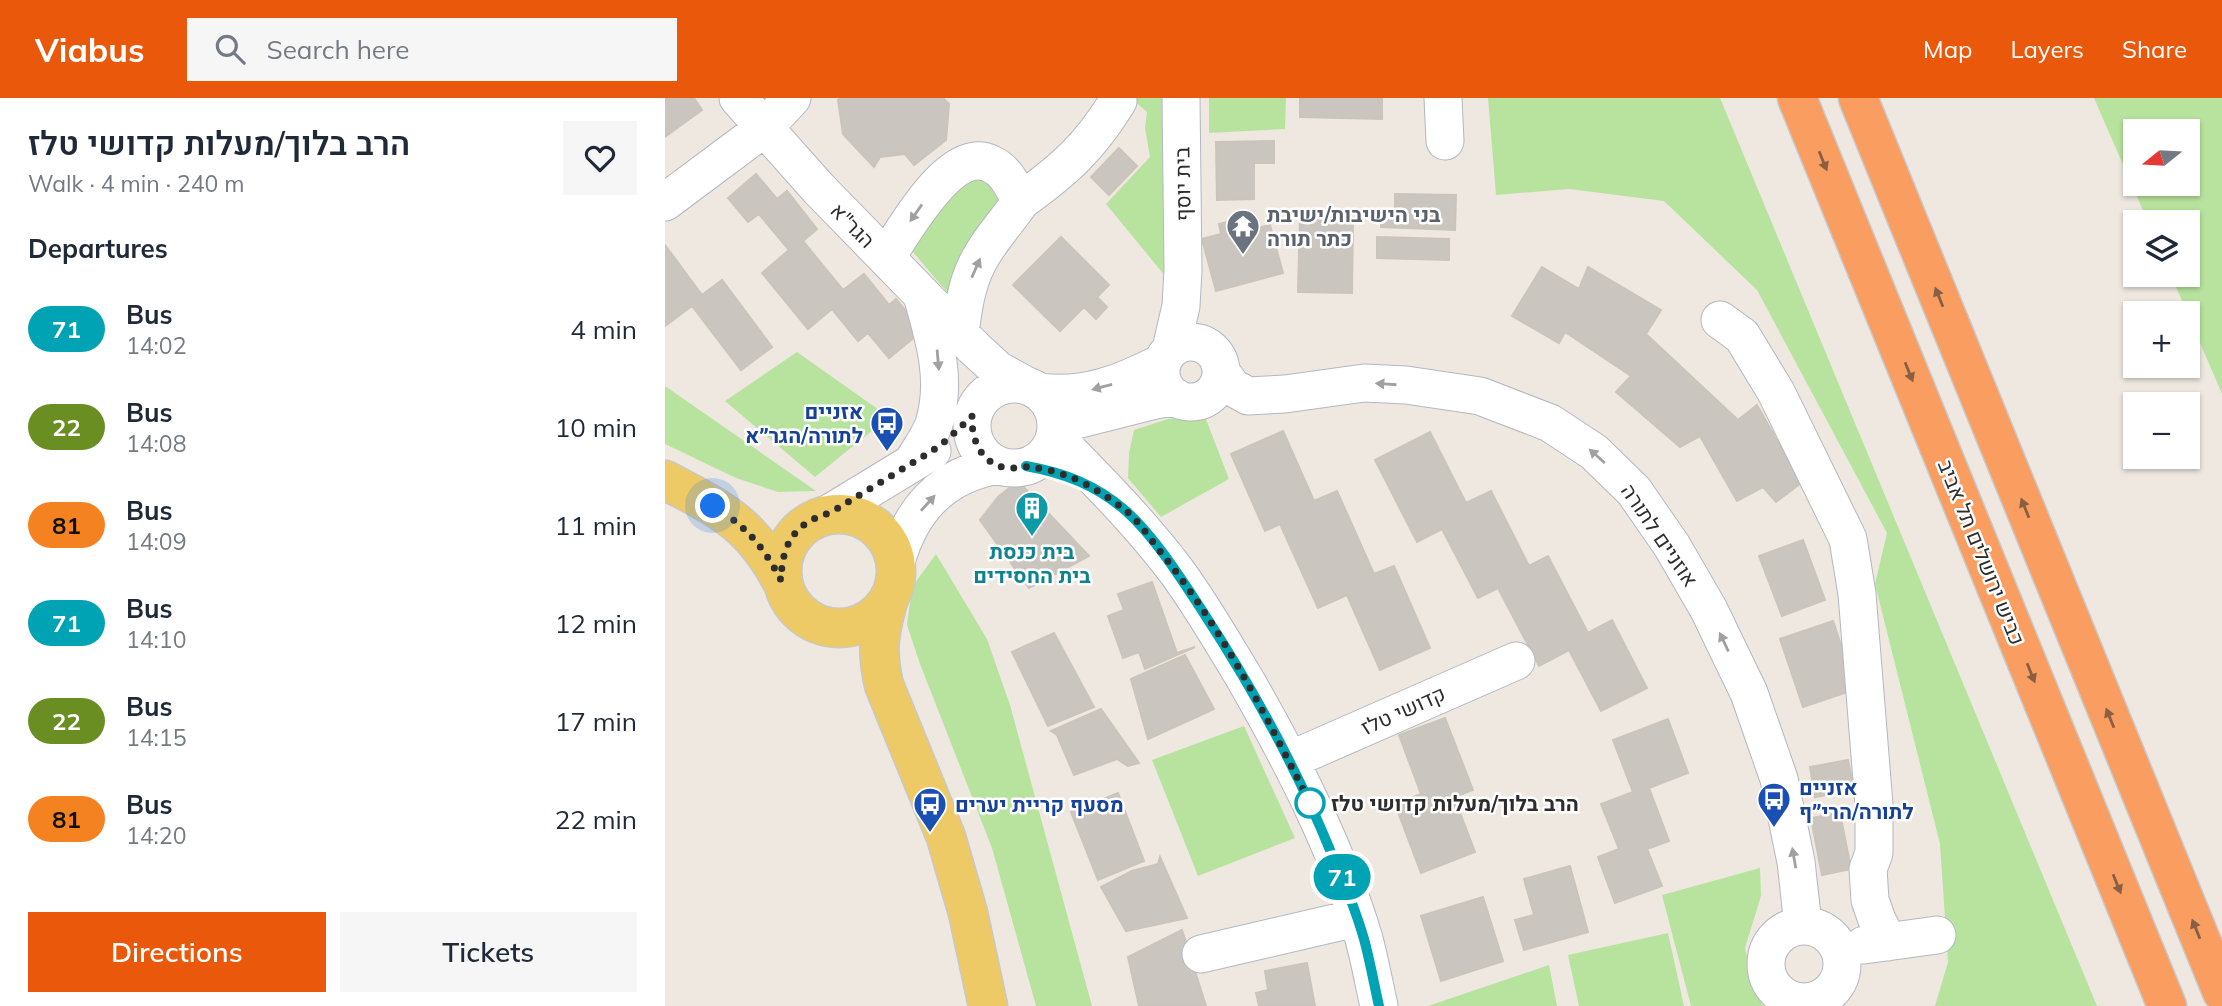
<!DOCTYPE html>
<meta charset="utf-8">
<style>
body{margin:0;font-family:Mulish,Heebo,sans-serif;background:#f6f6f7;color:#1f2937;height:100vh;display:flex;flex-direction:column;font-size:26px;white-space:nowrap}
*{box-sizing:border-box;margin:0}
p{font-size:23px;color:#747a83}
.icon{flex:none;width:38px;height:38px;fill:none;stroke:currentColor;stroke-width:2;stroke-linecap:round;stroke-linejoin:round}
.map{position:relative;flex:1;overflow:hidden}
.details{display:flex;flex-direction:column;background:#fff;width:665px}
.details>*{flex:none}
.badge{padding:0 14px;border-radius:23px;font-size:24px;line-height:46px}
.needle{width:46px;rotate:252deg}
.controls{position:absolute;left:1458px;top:21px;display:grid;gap:14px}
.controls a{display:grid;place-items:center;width:77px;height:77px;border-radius:0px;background:#fff;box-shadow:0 2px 5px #0004;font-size:35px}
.you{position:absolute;width:35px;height:35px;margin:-18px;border:5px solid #fff;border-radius:50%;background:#1a73e8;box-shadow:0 0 0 10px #1a73e833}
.map>.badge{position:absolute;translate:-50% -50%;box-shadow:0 0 0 4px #fff}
h2{padding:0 28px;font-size:26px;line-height:63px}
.round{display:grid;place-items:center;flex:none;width:74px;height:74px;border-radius:0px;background:#f6f6f7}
.headline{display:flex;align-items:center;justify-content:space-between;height:119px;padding:0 28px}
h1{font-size:33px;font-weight:600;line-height:52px}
.action{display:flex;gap:14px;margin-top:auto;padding:14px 28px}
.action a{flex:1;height:80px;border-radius:0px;background:#ea580c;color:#fff;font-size:28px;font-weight:600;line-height:80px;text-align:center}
.action a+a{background:#f6f6f7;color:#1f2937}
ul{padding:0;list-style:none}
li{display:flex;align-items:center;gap:21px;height:98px;padding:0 28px}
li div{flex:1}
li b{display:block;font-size:26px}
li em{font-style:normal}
li .badge{min-width:77px;font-weight:700;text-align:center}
header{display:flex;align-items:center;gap:42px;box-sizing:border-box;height:98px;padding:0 35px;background:#ea580c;color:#fff}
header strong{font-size:33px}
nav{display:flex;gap:38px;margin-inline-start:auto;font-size:24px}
.search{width:490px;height:63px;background:#f6f6f7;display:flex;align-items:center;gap:18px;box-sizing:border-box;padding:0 24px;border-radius:0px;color:#747a83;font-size:26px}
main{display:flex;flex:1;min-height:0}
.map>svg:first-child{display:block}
.green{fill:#b8e39f;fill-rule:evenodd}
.building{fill:#cac6bf;stroke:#cac4ba;stroke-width:2}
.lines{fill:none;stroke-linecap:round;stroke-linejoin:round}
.minor-casing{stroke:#b4b7c0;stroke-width:39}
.major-casing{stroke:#c8c8c8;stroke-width:41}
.highway-casing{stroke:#c8c8c8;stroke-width:41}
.minor{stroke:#fff;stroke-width:37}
.major{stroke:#eeca66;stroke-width:38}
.highway{stroke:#fa9d60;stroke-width:38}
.oneway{fill:#895f44}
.oneway2{fill:#a0a0a0}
.line-casing{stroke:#fff;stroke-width:16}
.line{stroke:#00a3b4;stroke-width:10}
.walk{stroke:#2d2d2d;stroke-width:7;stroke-dasharray:0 12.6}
.stop-dot{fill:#fff;stroke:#00a3b4;stroke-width:3.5}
.labels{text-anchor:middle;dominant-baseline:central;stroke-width:5;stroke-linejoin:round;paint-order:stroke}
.street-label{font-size:21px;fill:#2d2d2d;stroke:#fff}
.worship-label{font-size:21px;font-weight:bold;fill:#5b616d;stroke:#fff;text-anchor:start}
.transit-label{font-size:21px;font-weight:bold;fill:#164399;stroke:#fff;text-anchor:start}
.culture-label{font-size:21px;font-weight:bold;fill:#0d838f;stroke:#fff}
.stop-label{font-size:21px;font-weight:bold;fill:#2d2d2d;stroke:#fff;text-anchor:start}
</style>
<header>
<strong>Viabus</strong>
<div class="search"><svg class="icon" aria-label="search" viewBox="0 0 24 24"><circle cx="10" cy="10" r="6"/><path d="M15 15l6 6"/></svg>Search here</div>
<nav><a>Map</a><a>Layers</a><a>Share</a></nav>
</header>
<main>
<section class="details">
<div class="headline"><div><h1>הרב בלוך/מעלות קדושי טלז</h1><p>Walk · 4 min · 240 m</p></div><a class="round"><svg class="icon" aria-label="heart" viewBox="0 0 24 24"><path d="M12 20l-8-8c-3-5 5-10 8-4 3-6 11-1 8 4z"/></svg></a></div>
<h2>Departures</h2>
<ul>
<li><span class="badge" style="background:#00a3b4;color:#fff">71</span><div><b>Bus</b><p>14:02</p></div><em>4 min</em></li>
<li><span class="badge" style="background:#6b8e23;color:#fff">22</span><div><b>Bus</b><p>14:08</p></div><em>10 min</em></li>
<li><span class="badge" style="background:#f58220;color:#111">81</span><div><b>Bus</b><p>14:09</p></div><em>11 min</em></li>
<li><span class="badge" style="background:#00a3b4;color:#fff">71</span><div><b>Bus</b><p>14:10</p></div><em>12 min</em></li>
<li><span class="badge" style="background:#6b8e23;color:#fff">22</span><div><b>Bus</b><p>14:15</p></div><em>17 min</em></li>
<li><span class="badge" style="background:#f58220;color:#111">81</span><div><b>Bus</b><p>14:20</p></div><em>22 min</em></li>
</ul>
<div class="action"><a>Directions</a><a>Tickets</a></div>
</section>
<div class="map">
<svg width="1557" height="908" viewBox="0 0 1557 908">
<rect width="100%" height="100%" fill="#eee8e1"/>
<path class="green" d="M466,0H501L505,184L441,106L485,59L480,30L482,14Z
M544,0H621L620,31L544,35Z
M823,0H1055L1432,908H1270L1283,864L1275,746L1210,486L1222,435L1092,192L999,103L904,91L831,97Z
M1429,0H1557V296L1506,177H1522V124H1483ZM1470,33H1522V86H1470Z
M310,74L344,103L287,200L242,147Z
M132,254L224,319L150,379L60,303Z
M0,288L151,393L113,394L71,380L0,346Z
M539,316L564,381L496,419L463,380L464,355L469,332L503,321Z
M271,456L322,541L345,607L427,908H371L327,750L255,566L242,527L247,489Z
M579,628L630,740L533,778L487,662Z
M1095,770L1096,798L1080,850L1087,881L1098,908H1026L997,797Z
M1003,835L1019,908H914L903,857Z
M884,867L892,908H763Z"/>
<path class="building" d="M0,0H29L37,12L1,38Z
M176,0H278L284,6L281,42L249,67L240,56L215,59L209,69L178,36L173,2Z
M635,0H717V21L635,19Z
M609,43V65H589V101L552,102L551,44Z
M454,50L472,68L444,97L426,79Z
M91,76L112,101L122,93L152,131L138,143L178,192L199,176L224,207L231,201L257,233L224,260L203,235L193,243L167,211L143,231L97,175L124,152L94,116L83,124L63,100Z
M730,96L791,97L790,132L716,129V112L730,113Z
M585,118L588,131L605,127L618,175L551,193L537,141L556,136L554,126Z
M635,120L688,121L687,195L633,194Z
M396,139L444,187L432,199L442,209L431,221L419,209L395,233L348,187Z
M712,139L784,141V162L712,160Z
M0,147L37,197L57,182L107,249L76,272L27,208L0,228Z
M877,169L914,191L923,169L996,212L981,236L1073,322L1092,307L1136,385L1111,404L1098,389L1072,403L1035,338L1015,349L951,294L966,278L900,234L894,245L847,218Z
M618,333L649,403L672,393L709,476L729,468L765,550L715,572L682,497L653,510L615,426L600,433L566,356Z
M765,334L801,405L826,393L864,468L883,458L923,535L947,522L982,590L936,613L904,552L874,568L833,490L813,500L777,431L752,444L710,362Z
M353,383L424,458L364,490L315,422L333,399Z
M1138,442L1160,502L1117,518L1094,458Z
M487,484L512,555L530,549L480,571L474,554L458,560L443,518L459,512L453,496Z
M1168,523L1191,591L1138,609L1115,541Z
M389,535L429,609L383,628L347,554Z
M520,557L549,611L483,641L466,581Z
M436,611L474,665L463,668L452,661L409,677L392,637L386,633Z
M780,620L808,692L789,699L810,754L756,775L730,706L756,696L734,637Z
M1003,621L1023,675L984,690L1004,743L982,751L997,788L950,805L933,759L954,751L936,706L968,694L948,642Z
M1183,662L1189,692L1150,699L1145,669Z
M453,695L479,763L433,782L406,714Z
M1175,715L1186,771L1157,777L1146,720Z
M495,759L522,820L461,833L436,789L467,773L493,766Z
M905,768L923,834L859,852L850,822L869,817L859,781Z
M818,799L838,863L776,883L756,818Z
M517,832L541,908H474L463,859Z
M642,865L650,908H594L591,895L603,892L600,873Z"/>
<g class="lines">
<defs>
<path id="minor" d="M73,0L154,91L308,249L333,272L362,288
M778,0L780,43
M356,103C400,71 424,50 453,3
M0,104L98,31L127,0
M221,160C239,133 286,46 326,66C342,73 348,90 356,103C342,124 323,143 312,166C301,188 298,212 295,235
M1055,222L1077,238L1111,294L1183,441L1192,496L1209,707V755L1203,771L1205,802L1212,822L1223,844
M496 274a30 30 0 1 1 60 0a30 30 0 1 1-60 0Z
M506,251L516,208L518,172L516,0
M556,274L567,289L583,298L620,296L699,285L741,287L815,298L885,325L929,354L969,393L1007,448L1044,512L1084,595L1114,681L1131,764L1138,827
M307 328a42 42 0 1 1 84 0a42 42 0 1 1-84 0Z
M375,294C419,300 457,285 496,265
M391,327L490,302L510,299
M391,340C433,383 476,426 512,474C537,508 558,545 580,581C627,663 672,750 699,841C705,863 709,886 714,908
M247,365C254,353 264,340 269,326C282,283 270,243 258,201
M165,415L267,353
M231,464C246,411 277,377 333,367
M625,662L851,563
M1101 866a38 38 0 1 1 76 0a38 38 0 1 1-76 0Z
M1199,847L1272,837
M536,856L691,820"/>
<path id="major" d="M0,382C55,411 86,425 116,482
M117 473a57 57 0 1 1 114 0a57 57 0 1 1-114 0Z
M223,503C214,537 211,552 219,587L281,739L303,815L323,908"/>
<path id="highway" d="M1132,0L1502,908
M1193,0L1557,894"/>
</defs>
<use href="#minor" class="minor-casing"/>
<use href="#major" class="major-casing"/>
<use href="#highway" class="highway-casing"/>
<use href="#minor" class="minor"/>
<use href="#major" class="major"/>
<use href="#highway" class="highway"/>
</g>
<defs><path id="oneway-solid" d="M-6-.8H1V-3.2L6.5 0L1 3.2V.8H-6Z" transform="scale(1.75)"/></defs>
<g class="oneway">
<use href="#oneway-solid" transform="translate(1158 63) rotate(68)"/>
<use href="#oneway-solid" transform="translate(1274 199) rotate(-112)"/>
<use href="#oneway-solid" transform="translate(1244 274) rotate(68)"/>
<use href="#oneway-solid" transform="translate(1360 410) rotate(-112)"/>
<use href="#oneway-solid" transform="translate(1366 575) rotate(68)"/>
<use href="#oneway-solid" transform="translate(1445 620) rotate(-112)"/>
<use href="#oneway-solid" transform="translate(1452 786) rotate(68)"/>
<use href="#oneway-solid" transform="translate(1531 831) rotate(-112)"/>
</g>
<g class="oneway2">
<use href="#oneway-solid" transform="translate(251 115) rotate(125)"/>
<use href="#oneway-solid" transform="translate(311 170) rotate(-66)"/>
<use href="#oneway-solid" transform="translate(273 262) rotate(85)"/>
<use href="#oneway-solid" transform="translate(721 286) rotate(-176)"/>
<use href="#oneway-solid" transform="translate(437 289) rotate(165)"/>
<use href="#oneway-solid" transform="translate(932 358) rotate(-138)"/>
<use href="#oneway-solid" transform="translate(263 405) rotate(-48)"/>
<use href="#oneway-solid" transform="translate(1059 544) rotate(-115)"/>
<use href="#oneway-solid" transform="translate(1129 760) rotate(-100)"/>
</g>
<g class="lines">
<defs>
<path id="line" d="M361,368C400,375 431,387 461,413C490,439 517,482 538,514C587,589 631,669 665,752C678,781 690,810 699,841C705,863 709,886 714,908"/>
</defs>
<use href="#line" class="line-casing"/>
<use href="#line" class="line"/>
<path class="walk" d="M48,408C81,428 98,448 116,482C117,446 129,425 165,415L267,353L283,341L307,318C306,341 316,366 342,370C349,371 357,368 364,369C376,370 389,373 400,377C421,384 443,399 460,412C475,424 486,442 498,457C558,532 602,620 645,705"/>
</g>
<defs>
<symbol id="temple-pin" viewBox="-11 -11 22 30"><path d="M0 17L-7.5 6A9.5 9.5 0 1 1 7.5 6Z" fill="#6b7280" stroke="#fff"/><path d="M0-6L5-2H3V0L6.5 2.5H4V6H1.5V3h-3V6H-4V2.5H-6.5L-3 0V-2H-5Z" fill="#fff"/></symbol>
<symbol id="bus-pin" viewBox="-11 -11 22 30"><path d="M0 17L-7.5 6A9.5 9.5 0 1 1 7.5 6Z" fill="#1a4fb4" stroke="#fff"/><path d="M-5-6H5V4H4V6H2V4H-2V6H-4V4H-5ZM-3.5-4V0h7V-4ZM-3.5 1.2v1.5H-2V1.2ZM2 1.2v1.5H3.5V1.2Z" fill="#fff"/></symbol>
<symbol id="building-pin" viewBox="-11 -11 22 30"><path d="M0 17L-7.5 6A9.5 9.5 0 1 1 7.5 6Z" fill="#0f9aa8" stroke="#fff"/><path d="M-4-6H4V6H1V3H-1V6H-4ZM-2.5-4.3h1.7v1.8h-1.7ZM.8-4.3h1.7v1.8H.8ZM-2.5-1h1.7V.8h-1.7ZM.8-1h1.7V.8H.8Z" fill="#fff"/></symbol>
</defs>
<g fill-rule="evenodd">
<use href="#temple-pin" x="559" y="109" width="38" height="52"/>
<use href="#bus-pin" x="203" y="306" width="38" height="52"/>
<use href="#building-pin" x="348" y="391" width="38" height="52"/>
<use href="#bus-pin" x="1090" y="682" width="38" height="52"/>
<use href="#bus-pin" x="246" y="687" width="38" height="52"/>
</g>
<circle class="stop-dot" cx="645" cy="705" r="14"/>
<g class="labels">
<g class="street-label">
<text transform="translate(517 86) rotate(-91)">בית יוסף</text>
<text transform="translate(188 127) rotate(46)">הגר"א</text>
<text transform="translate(995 437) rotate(56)">אוזניים לתורה</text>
<text transform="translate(1317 454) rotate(68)">כביש ירושלים תל אביב</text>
<text transform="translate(738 612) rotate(-24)">קדושי טלז</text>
</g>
<g class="worship-label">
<text x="602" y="116">בני הישיבות/ישיבת<tspan x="602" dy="24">כתר תורה</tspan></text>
</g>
<g class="transit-label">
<text x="198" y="313" text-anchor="end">אזניים<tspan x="198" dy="24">לתורה/הגר״א</tspan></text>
<text x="1134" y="689">אזניים<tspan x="1134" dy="24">לתורה/הרי״ף</tspan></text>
<text x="290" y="706">מסעף קריית יערים</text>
</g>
<g class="culture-label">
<text x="367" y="453">בית כנסת<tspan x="367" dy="24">בית החסידים</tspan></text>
</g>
<g class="stop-label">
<text x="666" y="705">הרב בלוך/מעלות קדושי טלז</text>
</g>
</g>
</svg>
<div class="controls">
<a><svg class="needle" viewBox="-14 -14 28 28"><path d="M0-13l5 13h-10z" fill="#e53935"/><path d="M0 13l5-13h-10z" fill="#747a83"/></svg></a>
<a><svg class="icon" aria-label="layers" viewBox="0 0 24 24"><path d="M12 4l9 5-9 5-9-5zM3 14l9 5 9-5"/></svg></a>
<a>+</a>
<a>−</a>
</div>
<div class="you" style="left:48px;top:408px"></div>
<b class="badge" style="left:677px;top:779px;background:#00a3b4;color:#fff">71</b>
</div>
</main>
